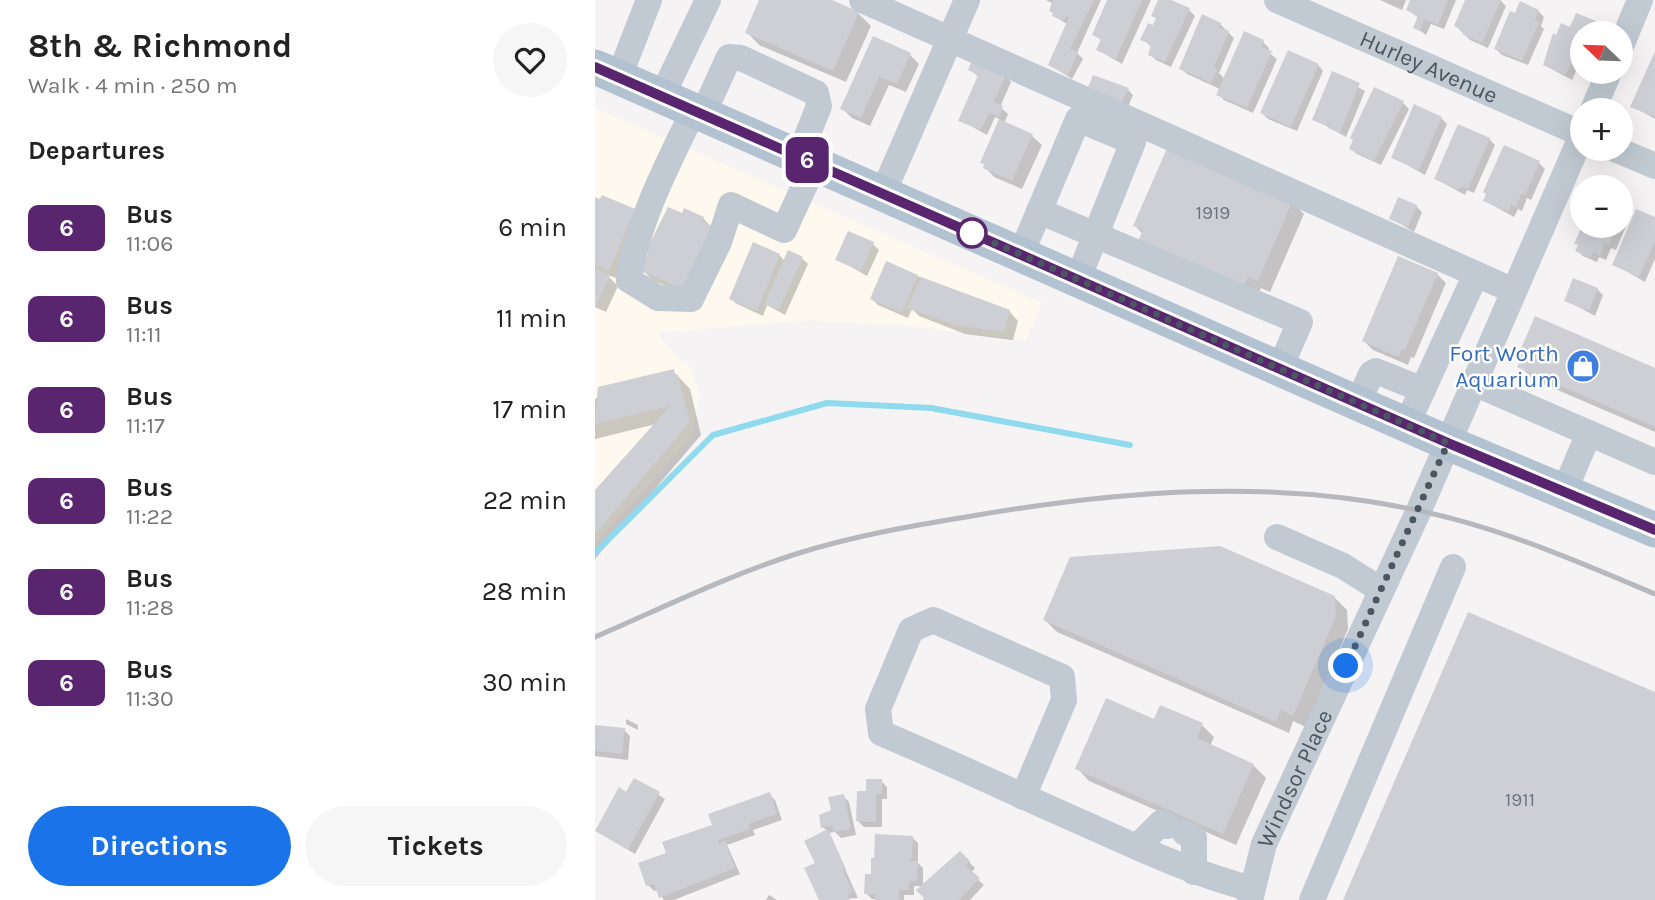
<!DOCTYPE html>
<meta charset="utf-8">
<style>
body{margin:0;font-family:Karla,sans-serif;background:#f6f6f6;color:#222;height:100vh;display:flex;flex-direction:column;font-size:26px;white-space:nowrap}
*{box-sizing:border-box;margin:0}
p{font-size:23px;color:#767676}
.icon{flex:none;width:38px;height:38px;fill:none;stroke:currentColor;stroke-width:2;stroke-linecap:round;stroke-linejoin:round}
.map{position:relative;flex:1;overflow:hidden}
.details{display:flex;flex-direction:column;background:#fff;width:595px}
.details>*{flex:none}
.badge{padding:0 14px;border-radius:10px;font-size:24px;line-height:46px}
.needle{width:46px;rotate:293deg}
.buttons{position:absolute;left:975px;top:21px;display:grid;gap:14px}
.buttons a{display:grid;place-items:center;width:63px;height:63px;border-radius:50%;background:#fff;box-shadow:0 7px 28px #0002;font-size:35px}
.you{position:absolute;width:35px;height:35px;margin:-18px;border:5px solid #fff;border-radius:50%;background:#1a73e8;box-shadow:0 0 0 10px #1a73e833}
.map>.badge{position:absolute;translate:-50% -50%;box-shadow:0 0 0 4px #fff}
h2{padding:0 28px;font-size:26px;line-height:63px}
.round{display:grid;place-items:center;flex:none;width:74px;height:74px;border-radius:37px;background:#f6f6f6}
.overview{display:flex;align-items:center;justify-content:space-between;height:119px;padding:0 28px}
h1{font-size:33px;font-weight:700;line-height:52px}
.cta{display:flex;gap:14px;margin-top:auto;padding:14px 28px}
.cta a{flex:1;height:80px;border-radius:42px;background:#1a73e8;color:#fff;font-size:28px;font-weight:700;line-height:80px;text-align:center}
.cta a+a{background:#f6f6f6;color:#222}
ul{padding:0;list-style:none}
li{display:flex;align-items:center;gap:21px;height:91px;padding:0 28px}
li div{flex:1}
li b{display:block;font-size:26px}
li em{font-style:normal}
li .badge{min-width:77px;font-weight:700;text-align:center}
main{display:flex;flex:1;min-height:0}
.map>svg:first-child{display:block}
.commercial{fill:#fdf9ef}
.shadow{fill:#0003}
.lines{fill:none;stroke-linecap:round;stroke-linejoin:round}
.stream{stroke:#90daee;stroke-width:6}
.building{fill:#cdcfd5}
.minor{stroke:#c1cad2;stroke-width:26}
.major{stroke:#b3c2d1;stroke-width:35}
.rail{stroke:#b5b8bd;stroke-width:5}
.line-casing{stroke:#fff;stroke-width:16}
.line{stroke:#5a256f;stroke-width:10}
.walk{stroke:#4a5661;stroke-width:7;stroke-dasharray:0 12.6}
.stop-dot{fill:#fff;stroke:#5a256f;stroke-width:3.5}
.labels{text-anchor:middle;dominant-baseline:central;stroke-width:5;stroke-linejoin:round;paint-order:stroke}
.number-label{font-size:19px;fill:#6b747e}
.street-label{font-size:23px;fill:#4a5661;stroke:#fff}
.shop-label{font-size:23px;fill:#366cbe;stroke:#fff;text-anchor:end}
</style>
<main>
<section class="details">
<div class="overview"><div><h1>8th &amp; Richmond</h1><p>Walk · 4 min · 250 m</p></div><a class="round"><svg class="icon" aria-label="heart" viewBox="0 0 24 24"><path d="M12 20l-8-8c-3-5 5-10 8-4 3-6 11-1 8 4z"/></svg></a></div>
<h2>Departures</h2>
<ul>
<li><span class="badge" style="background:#5a256f;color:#fff">6</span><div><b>Bus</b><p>11:06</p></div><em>6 min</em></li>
<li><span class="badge" style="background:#5a256f;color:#fff">6</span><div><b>Bus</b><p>11:11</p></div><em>11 min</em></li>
<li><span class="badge" style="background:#5a256f;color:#fff">6</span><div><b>Bus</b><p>11:17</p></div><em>17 min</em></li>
<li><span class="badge" style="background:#5a256f;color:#fff">6</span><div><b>Bus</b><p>11:22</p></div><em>22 min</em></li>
<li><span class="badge" style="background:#5a256f;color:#fff">6</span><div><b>Bus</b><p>11:28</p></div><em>28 min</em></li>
<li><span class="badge" style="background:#5a256f;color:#fff">6</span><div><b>Bus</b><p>11:30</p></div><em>30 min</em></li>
</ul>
<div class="cta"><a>Directions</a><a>Tickets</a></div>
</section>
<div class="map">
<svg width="1060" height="900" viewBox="0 0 1060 900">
<rect width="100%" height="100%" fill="#f5f3f3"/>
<path class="commercial" d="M0,108L447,303L431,340L305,325L216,320L62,333L86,361L94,364L105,394L97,437L0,544Z"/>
<path class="shadow" d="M166,0H232L263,13L276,26L251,82L164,45L152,32Z
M451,0H506L482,53L488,59L477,79L456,65L472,24L459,16V4Z
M514,0H556L527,64L503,50L507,41L499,34Z
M565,0L594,10L600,16L576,67L561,60L555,54L557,47L547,39L559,27L562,19L558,15Z
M785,0H811L807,10Z
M817,0H861L849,29L836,24L831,35L820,27L824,18L813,10Z
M872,0H905L911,6L893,48L875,40L861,26Z
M943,11L949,17L946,26L949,29L933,65L907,55L901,49L921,15Z
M1000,23L1005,29L1004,33H987V71L982,69L977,80L949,65L962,37Z
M625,24L639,38L624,73L630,79L668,42L674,48L673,52L682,59L658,113L629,100L623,94L625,89L592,74L586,68Z
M279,38L315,55L324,64L311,92L294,85L275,126L257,118L248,109Z
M1060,55V119L1037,106Z
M723,65L728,71L702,131L673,119L667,113Z
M375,70L410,76L416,82L405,107L413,114L409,123L437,136L447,145L427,189L399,177L390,167L406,120L400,117L392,135L365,120L384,77Z
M738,73L770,91L751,137L719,119Z
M533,90L538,95L533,107L500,95Z
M808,103L814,109L786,165L762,154L756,149L760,140Z
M846,118L852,124L830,175L798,157Z
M894,139L900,145L879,193L872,190L870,195L841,179Z
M944,163L950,169L936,200L932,198L927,211L923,209L919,217L890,201Z
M0,199L39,211L23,279L11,274L23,286L11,312L0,307Z
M697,202L709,214L675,292L666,288L661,298L548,234L540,226Z
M1026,204L1037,212L1021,250L1016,248L1011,260L1004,257L1002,262L988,256L982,250L984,246L981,243L989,226H1026Z
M821,206L827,212L819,232L796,218Z
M88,215L108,218L117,228L99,298L57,280L48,270L54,255L52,253Z
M1060,219V259L1050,282L1019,264Z
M278,244L284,250L272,276L242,259Z
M184,255L190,261L207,258L213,264L190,315L172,305L168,316L142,304L136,299Z
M842,274L851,283L819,358L816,357L813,365L778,350L769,341Z
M322,276L414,311L423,321L418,340L370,334L324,316L317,309L313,318L283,305L277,299Z
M1002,289L1008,295L1000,316L971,300Z
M924,358L1060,370V432L937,379L925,366L927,361Z
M78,371L95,389L106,435L0,559V493L61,424L0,439V399Z
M739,597L752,610L753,629L711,727L698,721L694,733L462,632L450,620Z
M31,719L43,725V730L31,724Z
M560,722L607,725L619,737L615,746L658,765L671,778L641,845L494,781L482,768Z
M0,726L29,730L35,736L33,760L0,756Z
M40,780L70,799L40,854L2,831Z
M286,781L292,787V799H287V827H269L263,821L272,793Z
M174,794L180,800L187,820L158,830L160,835L132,845L145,874L79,900H69L63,890L59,891L53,885L73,854Z
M248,796L254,802L261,835L246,838L240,832L234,833L263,898L226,900L222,864L232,831L228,827Z
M317,837L323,843V863L328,868V885L365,853L380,868L376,873L389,885L375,900H330L327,886H319V895H309V900L277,899L271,893L278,876Z
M174,895L182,900H171Z"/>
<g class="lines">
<path class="stream" d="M0,553L118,435L232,403L336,408L535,445"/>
</g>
<path class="building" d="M164,0H237L264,12L238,71L150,33Z
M458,0H499L475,49L483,52L474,74L471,75L453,65L474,17L471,16L469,21L457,16L458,13L454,11Z
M512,0H547L521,59L501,50L506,39L497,35Z
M563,0H576L595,8L570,62L553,55L556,44L545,40L553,23L558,25L561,18L556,16Z
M815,0H853L843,25L829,19L825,31L818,28L823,16L811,10Z
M870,0H906L887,43L867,34L868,31L859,26Z
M925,1L944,10L940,20L944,22L927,61L899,49L915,11L920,13Z
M981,13L1001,21L996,33H987V54L982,67L976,64L971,75L948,65L958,33L961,35L966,23L975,27Z
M607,14L626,23L624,27L634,31L619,67L622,69L616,83L584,69Z
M649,31L669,40L667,47L677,51L652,108L621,95Z
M278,36L316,53L302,84L284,77L266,118L245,109Z
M693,50L724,64L696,127L665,113Z
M1060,51V117L1035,107Z
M377,60L411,75L399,102L408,106L404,117L394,113L386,130L363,121L383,75L373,70Z
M737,71L765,83L745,133L733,128L736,120L732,126L717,120Z
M498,75L534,88L527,102L517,97L516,101L492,90Z
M779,87L809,101L779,161L754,149L758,140L755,138Z
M819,104L847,117L824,170L796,158Z
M404,119L438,134L417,181L388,168L389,164L385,163Z
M863,124L895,138L873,189L866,186L864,190L839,179Z
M909,145L945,161L930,195L926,194L921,207L916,205L913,212L888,201L891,194L888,192Z
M573,146L698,200L663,281L653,277L649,287L543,241L548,230L538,226Z
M7,195L40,209L14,271L0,265V197L5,199Z
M803,197L822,205L813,227L794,219Z
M73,207L87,213L89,208L109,217L107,222L118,226L89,290L46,271L53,254L50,253Z
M1041,209L1060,217V241L1044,277L1017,265Z
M987,226H1023L1014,245L1010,243L1005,255L998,252L996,258L980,251L983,245L979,244Z
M253,231L279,242L266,271L240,260Z
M158,242L185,254L162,311L134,299Z
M193,250L208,257L184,310L169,304Z
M803,256L843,273L810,350L807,349L803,357L767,341Z
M291,261L323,275L307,313L275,299Z
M0,269L15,275L0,308Z
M326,277L415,310L409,332L360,325L312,308Z
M978,278L1003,288L994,311L969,301Z
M940,316L1060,368V427L922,367L926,360L922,358Z
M79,369L80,375H83L95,422L0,534V490L75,406L0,424L3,387Z
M625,546L740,596L741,616L698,716L686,710L681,722L448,620L475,557Z
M873,612L1060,692V900H748Z
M511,698L559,719L565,705L608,723L602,738L659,764L628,834L480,769Z
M0,725L30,728L27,754L0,751Z
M39,778L65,792L33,850L0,831L24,787L31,792Z
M271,779H287V794H281V822L261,821L262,791H271Z
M175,792L182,814L153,824L155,829L123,840L124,843L130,841L140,868L64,898L59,884L51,886L43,863L71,853L67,842L117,825L113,814Z
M249,794L256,829L238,832L237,826L226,828L224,815L236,810L233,797Z
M233,829L251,869L248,870L258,892L253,895L255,900H224L209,868L220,863L209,841Z
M280,834L318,836L317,857L314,861H323L322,881H314V890H304V900H280V894H269L270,874H276V858H279Z
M365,851L375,861L371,866L385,878L364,900H327L329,898L321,890Z"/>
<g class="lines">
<g class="minor">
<path d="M267,0L919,291"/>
<path id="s1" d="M682,0L987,134"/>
<path d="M1026,46L1045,0"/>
<path d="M24,77L54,0"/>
<path d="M67,96L113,0"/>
<path d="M99,110C74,161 41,224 34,280L63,298L96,299L124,242L136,205L189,230L220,163"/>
<path d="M998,110L1014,72"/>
<path d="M108,114L134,57L146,58L221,93L224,106L204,156"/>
<path d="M1020,149L1060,166"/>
<path d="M288,193L372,0"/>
<path d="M444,211L705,322L685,368"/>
<path d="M426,254L483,119L538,142L483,279"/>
<path d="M879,383L1060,462"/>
<path d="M763,403L776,374L781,371L828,390"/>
<path d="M812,424L881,274"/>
<path d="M969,492L994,433"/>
<path d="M682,537L748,566L786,590"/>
<path d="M428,797L469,700L467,677L338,620L316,630L283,709L286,733C357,763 426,796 497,827C550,851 600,874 657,889"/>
<path d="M590,833L599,838V872"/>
<path d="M542,847L566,823L573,826"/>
<path id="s2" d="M655,900L669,844L824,510L987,135"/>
<path d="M717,900L858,567"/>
</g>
<path class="major" d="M0,67L853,443L1060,530"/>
<path class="rail" d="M0,637C67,608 134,575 204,553C259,536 315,526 371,517C521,491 671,478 821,510C904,527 982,561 1060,594"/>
</g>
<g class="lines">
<defs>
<path id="line" d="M0,67L853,443L1060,530"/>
</defs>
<use href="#line" class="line-casing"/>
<use href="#line" class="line"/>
<path class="walk" d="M377,233L853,443L751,666"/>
</g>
<defs>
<symbol id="shop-disc" viewBox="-11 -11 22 22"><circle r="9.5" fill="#3f7fe0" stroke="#fff"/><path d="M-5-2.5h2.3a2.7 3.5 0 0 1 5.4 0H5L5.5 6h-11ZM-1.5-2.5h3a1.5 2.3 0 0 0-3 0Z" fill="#fff"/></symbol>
</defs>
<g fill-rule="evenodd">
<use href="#shop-disc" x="969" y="347" width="38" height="38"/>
</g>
<circle class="stop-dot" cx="377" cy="233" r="14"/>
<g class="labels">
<g class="number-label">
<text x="618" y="213">1919</text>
<text x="925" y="800">1911</text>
</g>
<g class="street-label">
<text stroke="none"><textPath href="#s1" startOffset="166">Hurley Avenue</textPath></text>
<text stroke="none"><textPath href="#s2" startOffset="130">Windsor Place</textPath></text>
</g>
<g class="shop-label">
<text x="964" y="353">Fort Worth<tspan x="964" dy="26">Aquarium</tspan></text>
</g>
</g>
</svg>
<div class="buttons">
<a><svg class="needle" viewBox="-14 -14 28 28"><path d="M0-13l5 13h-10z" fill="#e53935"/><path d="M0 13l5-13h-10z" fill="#767676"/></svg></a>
<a>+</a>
<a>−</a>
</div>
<div class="you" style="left:751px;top:666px"></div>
<b class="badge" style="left:212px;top:160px;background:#5a256f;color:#fff">6</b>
</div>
</main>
